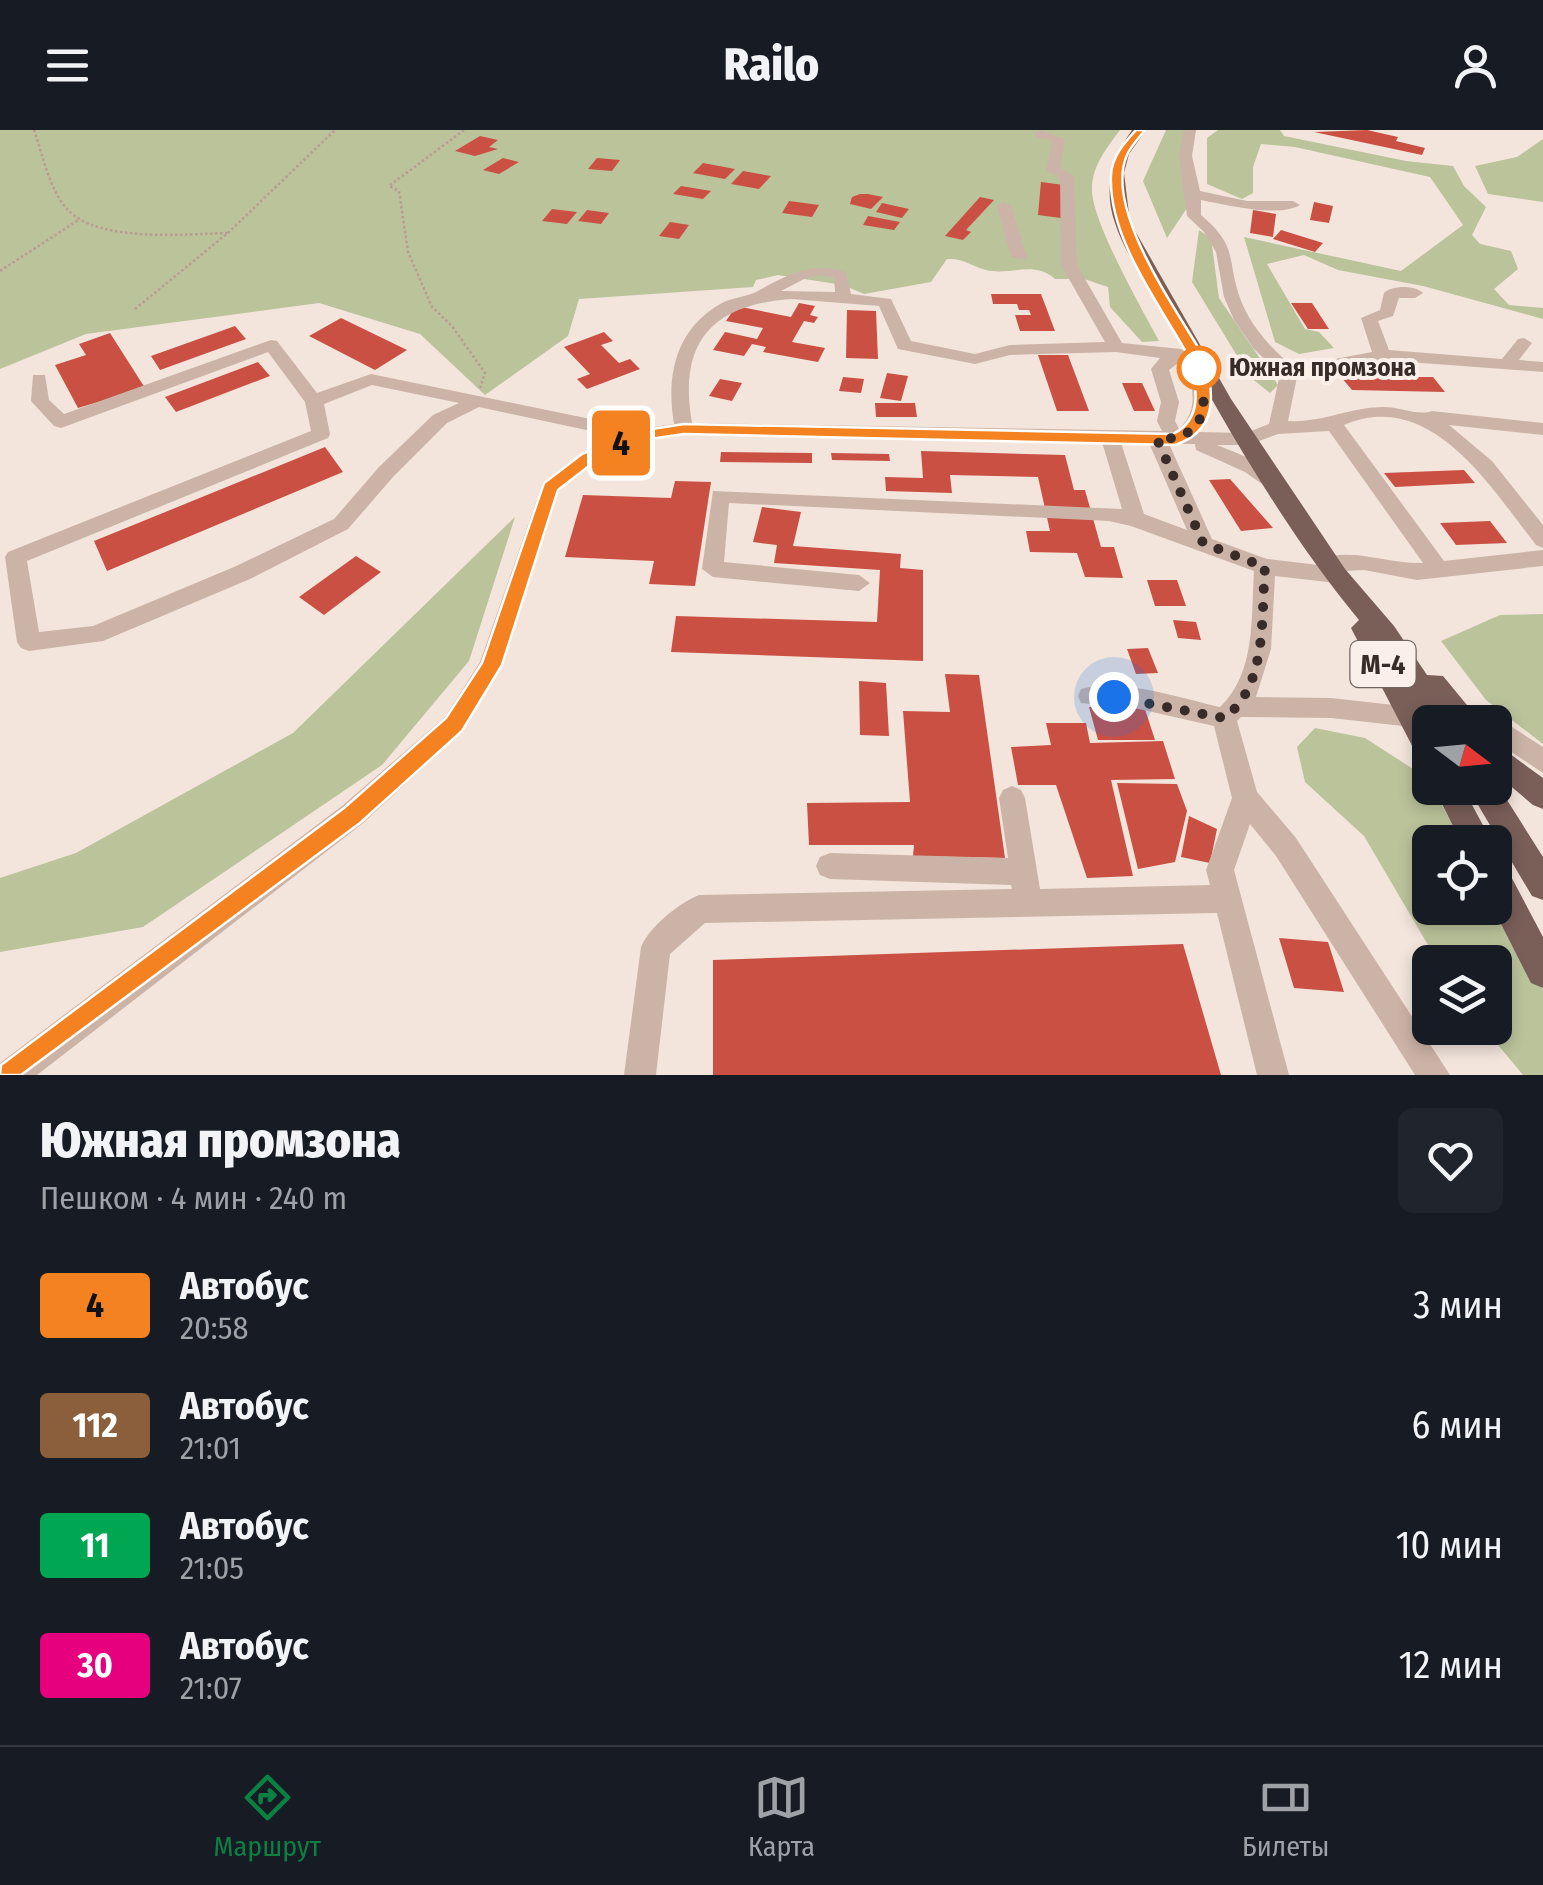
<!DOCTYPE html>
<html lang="ru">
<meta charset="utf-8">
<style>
body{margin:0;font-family:"Fira Sans Condensed",sans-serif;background:#20242c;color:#f1f3f6;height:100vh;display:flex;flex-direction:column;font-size:38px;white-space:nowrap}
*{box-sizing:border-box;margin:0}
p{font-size:32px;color:#9ea1a6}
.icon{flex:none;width:55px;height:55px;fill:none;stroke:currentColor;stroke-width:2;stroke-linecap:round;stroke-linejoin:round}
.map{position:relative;height:945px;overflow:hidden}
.details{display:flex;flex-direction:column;background:#171b24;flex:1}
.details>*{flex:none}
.badge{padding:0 20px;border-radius:8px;font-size:35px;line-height:65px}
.needle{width:65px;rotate:106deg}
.controls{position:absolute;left:1412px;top:575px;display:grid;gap:20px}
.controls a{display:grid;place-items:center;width:100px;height:100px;border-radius:15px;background:#171b24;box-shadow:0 5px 15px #0003;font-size:50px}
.you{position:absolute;width:50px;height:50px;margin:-25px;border:8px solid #fff;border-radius:50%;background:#1a73e8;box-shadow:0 0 0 15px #1a73e833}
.map>.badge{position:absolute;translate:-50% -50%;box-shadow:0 0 0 5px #fff}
.round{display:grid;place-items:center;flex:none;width:105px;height:105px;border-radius:15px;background:#20242c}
.summary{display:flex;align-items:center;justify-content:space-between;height:170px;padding:0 40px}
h1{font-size:48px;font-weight:800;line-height:75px}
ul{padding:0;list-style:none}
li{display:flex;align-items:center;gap:30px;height:120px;padding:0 40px}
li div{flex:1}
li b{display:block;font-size:38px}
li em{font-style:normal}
li .badge{min-width:110px;font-weight:700;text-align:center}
header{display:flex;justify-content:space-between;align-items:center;height:130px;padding:0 40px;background:#171b24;font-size:45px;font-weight:800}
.dock{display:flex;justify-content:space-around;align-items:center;height:140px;border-top:2px solid #363941;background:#171b24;font-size:28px;color:#9ea1a6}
.dock a{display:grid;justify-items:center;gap:5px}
.dock .selected{color:#0b8043}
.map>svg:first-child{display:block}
.green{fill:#bbc39b}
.building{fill:#ca5043}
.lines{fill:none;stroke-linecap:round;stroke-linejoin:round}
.path{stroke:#b89c91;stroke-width:2.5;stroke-dasharray:2.5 2.5;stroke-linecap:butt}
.minor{fill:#ccb3a7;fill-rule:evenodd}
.major{fill:#7a5f59;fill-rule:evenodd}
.line{fill:#f58220;stroke:#fff;stroke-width:2.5}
.walk{stroke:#382b28;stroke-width:10;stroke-dasharray:0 18}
.stop-dot{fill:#fff;stroke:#f58220;stroke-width:5}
.labels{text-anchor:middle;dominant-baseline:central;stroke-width:8;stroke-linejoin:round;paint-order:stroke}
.far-stop-label{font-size:25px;font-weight:bold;fill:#382b28;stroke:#faf0e9;text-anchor:start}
.shield{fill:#faf0e9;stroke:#726662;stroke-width:2.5}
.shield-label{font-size:28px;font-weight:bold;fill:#382b28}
</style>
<header><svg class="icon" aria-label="menu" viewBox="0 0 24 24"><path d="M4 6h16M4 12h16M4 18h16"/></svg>Railo<svg class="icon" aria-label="person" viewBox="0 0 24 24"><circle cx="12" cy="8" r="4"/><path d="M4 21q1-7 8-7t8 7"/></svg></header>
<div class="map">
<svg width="1543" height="945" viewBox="0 0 1543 945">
<rect width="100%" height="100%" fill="#f3e5dc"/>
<path class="green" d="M0,0H1120C1106,19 1091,37 1092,62C1094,95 1142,179 1159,211L1142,212L1110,177L1108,157L1084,149H1055C1034,130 1010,146 986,140C971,136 964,128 947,129L931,152L864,164L843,155L778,145L756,150L753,157L579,169L568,206L485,265L420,204L319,173L86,204L0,239Z
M1166,0H1190L1187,78L1167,108L1143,51Z
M1218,0H1280L1284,6L1406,31L1453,36L1464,56L1486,77L1472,105L1480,114L1511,121L1518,139L1494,159L1509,175L1543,178V189L1423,156L1338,140L1304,125L1267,134L1305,199L1319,202L1334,218L1299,224L1275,212L1244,107L1401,141L1463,95L1430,47L1295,17L1261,14L1253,37V63L1242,69L1207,54V8Z
M1543,9V72L1488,64L1475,36L1517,27Z
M1199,100L1211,108L1219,168L1278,255L1270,263L1250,247L1192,152Z
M515,387L469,531L382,635L143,797L0,822V748L76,723L293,603Z
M1543,484V614L1486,570L1441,511L1500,485Z
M1315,598L1365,608L1427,648L1462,712H1430V778H1495V772L1543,860V945H1523L1484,898H1495V832H1438L1364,706L1305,652L1297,617Z"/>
<path class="building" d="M1367,0L1398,7L1396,11L1425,18L1422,25L1314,2Z
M480,6L498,10L489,17L498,19L475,26L455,21Z
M503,28L519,32L499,44L483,40Z
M597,28L620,30L612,41L588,39Z
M703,33L735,39L725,49L693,43Z
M743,41L771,46L759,59L731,54Z
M1041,52L1064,55L1061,88L1038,85Z
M681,56L711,61L703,69L673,64Z
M860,64H868L883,67L871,79L850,74L852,67Z
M980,67L994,70L966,100L971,102L963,110L945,106Z
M789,71L819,75L812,87L782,83Z
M1314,72L1333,76L1329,93L1310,90Z
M882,73L909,79L902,88L876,82Z
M552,79L577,82L567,94L542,91Z
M587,80L609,83L601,94L578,91Z
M1253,80L1276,84L1273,107L1250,103Z
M868,86L900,92L894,100L863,95Z
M670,92L689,95L679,109L659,106Z
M1281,100L1323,113L1315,122L1273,109Z
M991,164H1041L1055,201H1020L1015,185H1031L1029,180H1019L1017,174H993Z
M799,173L815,176L810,185L818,187L814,193L804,191L792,212L825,218L818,232L763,222L766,217L752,214L744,226L713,220L725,202L757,209L763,198L726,191L736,176L791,187Z
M1291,173H1312L1329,199H1308Z
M847,180L876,181L878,229L846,228Z
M341,188L407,220L375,240L309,206Z
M235,196L246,209L160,240L151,226Z
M604,202L613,211L601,215L619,233L630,229L640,239L587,259L577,249L590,244L564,217Z
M110,203L145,258L78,278L55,235L86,225L79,214Z
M1038,225H1068L1089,281H1057Z
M258,232L270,246L176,282L165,267Z
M887,243L908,246L901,271L880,268Z
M843,247L864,249L861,263L839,261Z
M1341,247H1433L1445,262L1352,260Z
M720,249L742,253L732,271L709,266Z
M1122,253H1142L1155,281H1134Z
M875,273H915L917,287H876Z
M325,317L343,342L107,441L94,411Z
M921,321L1065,325L1074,360H1085L1101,417H1114L1123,448L1085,447L1077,423L1030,422L1026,401H1050L1038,347L950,345L952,363L886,361L885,347L923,348Z
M721,322L812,323V333L720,332Z
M831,323L889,324L890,331L832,330Z
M1464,340L1475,353L1395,357L1384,343Z
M1230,349L1273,398L1241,401L1209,350Z
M675,351L711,352L695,456L649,454L654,431L565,427L583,365L671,368Z
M762,377L801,382L793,416L901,424L900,438L923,440V531L671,522L676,486L877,492L880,440L774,433L777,415L753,412Z
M1490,391L1507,413L1456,415L1440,393Z
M356,426L381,442L324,485L299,467Z
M1147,450H1177L1186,476H1155Z
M1173,490L1196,492L1201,510L1178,508Z
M1148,518L1158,543L1136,544L1127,519Z
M945,544L979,545L1005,728L913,726L914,715H809L807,673L910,672L903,581L950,582Z
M859,551L886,553L889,606L860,605Z
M1144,576L1155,610H1098L1089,577Z
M1046,593H1086L1090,613L1163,611L1175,649L1111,650L1133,746L1087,748L1056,655H1018L1011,617L1051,615Z
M1117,653L1177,654L1187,681L1175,732L1138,739Z
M1189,686L1217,699L1210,733L1181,727Z
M1279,808L1328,812L1344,862L1294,858Z
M1183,814L1221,945H713V830Z"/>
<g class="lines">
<path class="path" d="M34,0C43,25 49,60 68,80C99,113 186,104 228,103
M464,0L389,56L399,61L408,122L432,177L452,196L485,243L480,258
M0,141L80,89
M135,179L228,103L335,0"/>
<path class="minor" d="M1040,0L1065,9L1060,38L1074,46L1077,135L1122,213L1181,219L1190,224L1169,240L1179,272L1175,291L1179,299C1204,275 1186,252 1191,225H1203L1206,229C1212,256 1217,279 1198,302L1246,303L1269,294L1280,244L1254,219L1234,190L1224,167L1216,122L1204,102L1187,86L1179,26L1184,0H1196L1192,26L1200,61L1247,71H1293L1300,75C1278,88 1227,75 1201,70V85C1239,117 1226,128 1240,168C1250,196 1271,218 1293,237L1372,222L1361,188L1380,180L1384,163C1392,155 1415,155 1423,163L1415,168H1399L1393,186L1378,191L1389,220L1502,229L1518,209L1524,208L1532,213L1519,230L1543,232V242L1382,230L1297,247L1288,291C1322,293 1350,277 1384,277C1400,277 1418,286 1432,281L1543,293V305L1449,295L1492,331L1543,395V418L1536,415C1492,359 1431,257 1344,295L1444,431L1543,420V436L1417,450L1364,440L1345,441L1344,451L1336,453L1275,446L1271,519L1256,567L1331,568L1412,577L1421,580L1424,587L1421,594L1412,597L1331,588L1241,587L1237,591L1257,662L1296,708L1450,945H1415L1276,726L1250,694L1234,740L1289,945H1257L1217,783L705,793L670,824L656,945H624L641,817C649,797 679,773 699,765L1012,759L1011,755L830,749L820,745L816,736L820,727L830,723L1008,728L999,668L1003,660L1012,656L1021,660L1025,668L1040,759L1210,755L1206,740L1232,668L1214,596L1139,579L1081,573L1078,566L1081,559C1117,547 1182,568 1220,577C1256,543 1251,487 1254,441L1131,396L1109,391L729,373L724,432L859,445L870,453L859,461L713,447L702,439L713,361L1122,379L1102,312L684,305L643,310L595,332L559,360L503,535L463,601L362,694L37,945H0V933L342,676L445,587L480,532L543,352L581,324L619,307L479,277L447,293L393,347L348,399L250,449L103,511L29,521L21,518L17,512L5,427L8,422L311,301L305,272L268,222L61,298L54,296L31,271L33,245H45L49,270L64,284L271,210L277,211L317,263L371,244L639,299L674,294C666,246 675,199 722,173C733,167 748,167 758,161C788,144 812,131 846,142L851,164L891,169L911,211L975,224L1010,215L1105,212L1061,135L1060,48L1046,40L1052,11L1036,7L1034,4ZM821,145L834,148L835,162L781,161L806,148ZM791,169L879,176L898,219L975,234L1010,225L1116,222L1160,228L1151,239L1161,272L1157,291L1162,301L692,293C678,213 711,175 791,169ZM372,255L459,273L433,285L379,337L334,389L234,437L93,496L39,502L27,431L328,308L330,304L324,274ZM1329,301L1423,433C1388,434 1356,418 1320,428L1318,435L1267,429L1212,409L1169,314H1195L1196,320L1245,342L1275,363L1285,356C1267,334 1242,325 1217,315H1248L1278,304ZM1121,313H1149L1187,400L1144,384Z
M1004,72L1011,76L1027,127L1024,130L1011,127L997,76Z
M1495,586L1543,617V643L1495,611V592H1485Z"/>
<path class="major" d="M1132,0H1146L1129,24L1124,43L1130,92L1231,269L1345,439L1394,496L1427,545L1443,546L1481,592H1430V634L1420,631L1351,498L1359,490C1283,398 1223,291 1166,187C1150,157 1125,125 1115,93C1103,59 1112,28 1132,0Z
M1495,613L1543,648V679L1533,675L1495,643Z
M1495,651L1543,727V770L1532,766L1468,658H1495Z
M1434,658H1463L1492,712H1461Z
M1495,733L1506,737L1543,807V858L1531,853L1493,778Z"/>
</g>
<path class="line" d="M1136,0H1145C1139,8 1131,16 1127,25C1103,80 1178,181 1205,229C1215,266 1217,301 1175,315L684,304L643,310L594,332L558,360L502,535L462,601L360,693L21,945H0L1,935L344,678L446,588L482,533L544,353L582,324L633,302L684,294L1173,304C1203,289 1197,258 1190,229C1160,174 1108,109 1111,45C1112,26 1125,12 1136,0Z"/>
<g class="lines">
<path class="walk" d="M1114,567L1224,588C1268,557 1261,485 1265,437L1203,413L1157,309C1211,310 1208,270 1197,229L1199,238"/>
</g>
<circle class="stop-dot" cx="1199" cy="238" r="20"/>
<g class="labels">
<g class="far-stop-label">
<text x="1229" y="238">Южная промзона</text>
</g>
<rect class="shield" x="1350.5" y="511" width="65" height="46" rx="8"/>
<g class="shield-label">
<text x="1383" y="534">М-4</text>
</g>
</g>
</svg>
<div class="controls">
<a><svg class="needle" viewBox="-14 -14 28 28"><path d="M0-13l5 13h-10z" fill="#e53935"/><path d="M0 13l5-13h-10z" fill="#9ea1a6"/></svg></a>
<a><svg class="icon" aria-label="locate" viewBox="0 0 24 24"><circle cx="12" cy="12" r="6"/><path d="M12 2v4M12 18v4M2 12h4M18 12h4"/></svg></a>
<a><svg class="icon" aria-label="layers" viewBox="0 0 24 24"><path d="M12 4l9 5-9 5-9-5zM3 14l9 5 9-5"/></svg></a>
</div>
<div class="you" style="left:1114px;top:567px"></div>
<b class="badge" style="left:621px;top:313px;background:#f58220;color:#111">4</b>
</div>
<section class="details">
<div class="summary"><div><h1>Южная промзона</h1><p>Пешком · 4 мин · 240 m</p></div><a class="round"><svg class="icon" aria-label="heart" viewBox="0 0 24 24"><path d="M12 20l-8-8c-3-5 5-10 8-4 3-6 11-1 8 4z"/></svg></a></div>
<ul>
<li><span class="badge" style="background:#f58220;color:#111">4</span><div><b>Автобус</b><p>20:58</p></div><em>3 мин</em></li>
<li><span class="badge" style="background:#8b5e3c;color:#fff">112</span><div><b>Автобус</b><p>21:01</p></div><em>6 мин</em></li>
<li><span class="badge" style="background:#00a651;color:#fff">11</span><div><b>Автобус</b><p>21:05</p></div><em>10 мин</em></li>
<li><span class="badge" style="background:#e6007e;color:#fff">30</span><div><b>Автобус</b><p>21:07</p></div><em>12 мин</em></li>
</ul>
</section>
<nav class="dock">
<a class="selected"><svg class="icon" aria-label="directions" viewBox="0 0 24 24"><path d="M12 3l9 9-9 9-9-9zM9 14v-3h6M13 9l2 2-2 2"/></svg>Маршрут</a>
<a><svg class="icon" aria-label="map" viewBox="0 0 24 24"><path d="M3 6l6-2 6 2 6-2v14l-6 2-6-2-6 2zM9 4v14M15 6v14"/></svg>Карта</a>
<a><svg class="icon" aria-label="tickets" viewBox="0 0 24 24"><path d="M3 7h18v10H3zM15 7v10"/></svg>Билеты</a>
</nav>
